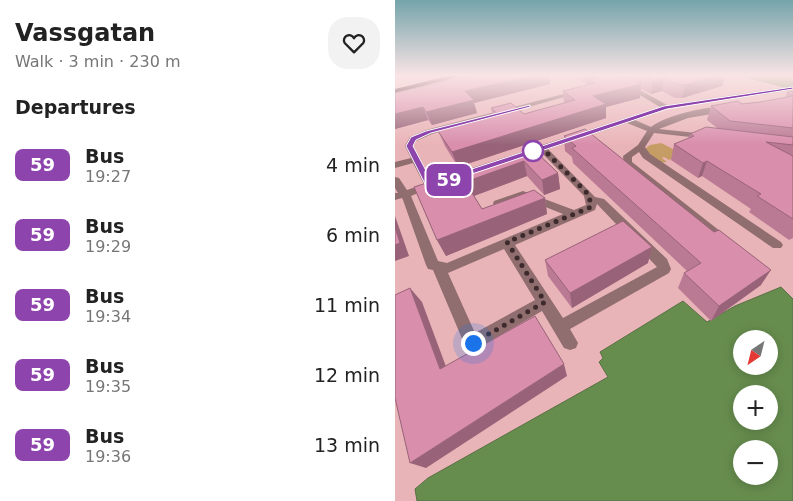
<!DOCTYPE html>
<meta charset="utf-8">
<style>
body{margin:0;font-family:"DejaVu Sans",sans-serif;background:#f2f2f2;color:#222;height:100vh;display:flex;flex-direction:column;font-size:19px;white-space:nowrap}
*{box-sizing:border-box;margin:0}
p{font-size:16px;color:#767676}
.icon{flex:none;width:28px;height:28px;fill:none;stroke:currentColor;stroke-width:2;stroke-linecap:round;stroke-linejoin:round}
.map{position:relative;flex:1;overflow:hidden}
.panel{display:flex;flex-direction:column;background:#fff;width:395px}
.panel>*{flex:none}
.badge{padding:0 10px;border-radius:8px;font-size:18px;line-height:32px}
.needle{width:32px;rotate:215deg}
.tools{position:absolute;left:338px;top:330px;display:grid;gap:10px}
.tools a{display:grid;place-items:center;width:45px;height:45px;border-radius:50%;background:#fff;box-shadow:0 2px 12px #0003;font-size:25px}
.you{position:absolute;width:25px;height:25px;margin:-12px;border:4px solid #fff;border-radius:50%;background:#1a73e8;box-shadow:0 0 0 8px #1a73e833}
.map>.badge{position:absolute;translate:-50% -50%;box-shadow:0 0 0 2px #fff}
h2{padding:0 15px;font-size:19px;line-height:45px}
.round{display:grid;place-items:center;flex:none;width:52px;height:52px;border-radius:20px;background:#f2f2f2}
.head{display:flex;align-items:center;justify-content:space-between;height:85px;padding:0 15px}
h1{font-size:24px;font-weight:600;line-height:38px}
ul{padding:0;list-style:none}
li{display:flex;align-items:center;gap:15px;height:70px;padding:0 15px}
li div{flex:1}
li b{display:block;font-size:19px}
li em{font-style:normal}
li .badge{min-width:55px;font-weight:700;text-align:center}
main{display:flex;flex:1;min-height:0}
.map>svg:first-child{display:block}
.built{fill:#e9b4b8}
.green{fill:#c69c65}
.water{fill:#678d4e;stroke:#5a6f44;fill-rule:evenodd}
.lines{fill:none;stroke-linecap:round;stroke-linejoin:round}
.minor{fill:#906d6f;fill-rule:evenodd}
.highway{fill:#36030e;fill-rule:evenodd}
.wall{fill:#bb7a94}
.shaded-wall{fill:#986378}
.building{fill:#d98eac;stroke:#986378}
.line{fill:#8e44ad;stroke:#fff}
.walk{stroke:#3c2a2c;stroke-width:5;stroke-dasharray:0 9}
.stop-dot{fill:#fff;stroke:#8e44ad;stroke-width:2.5}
</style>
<main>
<section class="panel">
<div class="head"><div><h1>Vassgatan</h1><p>Walk · 3 min · 230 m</p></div><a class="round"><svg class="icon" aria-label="heart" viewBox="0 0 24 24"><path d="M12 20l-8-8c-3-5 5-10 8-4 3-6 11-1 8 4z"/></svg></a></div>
<h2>Departures</h2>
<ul>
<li><span class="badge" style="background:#8e44ad;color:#fff">59</span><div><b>Bus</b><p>19:27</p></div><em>4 min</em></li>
<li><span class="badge" style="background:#8e44ad;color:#fff">59</span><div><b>Bus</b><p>19:29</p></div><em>6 min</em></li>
<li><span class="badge" style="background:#8e44ad;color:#fff">59</span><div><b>Bus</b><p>19:34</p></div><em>11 min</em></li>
<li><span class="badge" style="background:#8e44ad;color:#fff">59</span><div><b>Bus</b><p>19:35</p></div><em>12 min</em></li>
<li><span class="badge" style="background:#8e44ad;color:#fff">59</span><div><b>Bus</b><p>19:36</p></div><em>13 min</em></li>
</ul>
</section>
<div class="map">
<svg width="398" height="501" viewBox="0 0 398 501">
<rect width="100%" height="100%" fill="#f1c3c5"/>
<path class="built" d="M89,75H342L398,89V299L386,287L340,306L312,323L288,301L205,352L208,358L204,362L213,377L33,478L20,489L22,501H0V107Z"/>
<path class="green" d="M266,143L288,154L274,160L269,157L267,158L272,162L263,163L250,149L255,145Z"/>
<path class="water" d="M342,75H398V89Z
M386,287L398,299V501H22L20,489L33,478L213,377L204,362L208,358L205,352L288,301L312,322L340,306ZM346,339H374V366H346ZM346,394H374V421H346ZM346,449H374V476H346Z"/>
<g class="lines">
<path class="minor" d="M228,83H232L272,105L398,86V90L272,109L240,120L256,127C271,115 315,105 334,107V111L293,118L264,129L311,134L315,137L314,139L259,133L250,147L255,154L386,242L388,245L386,248H378L248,158L244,152L237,157V162L339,242L333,246L329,245L229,165L228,156L243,145L252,131L232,123L153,149L200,197L209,199L272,259L276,269L274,273L175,329L183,343L181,348L175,350L169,348L147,311L83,348L77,350L71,348L38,270L33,269L31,265L8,200L7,198L0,200V193H3L0,188V177L4,178L12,190L29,184L18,163L0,168V162L16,158L10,146L15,137L31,130L184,90L187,92L37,134L21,141L18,146L40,186L16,196L43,261L52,263L168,214L128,198L103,208L98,204L99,201L128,191L179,210L191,205L189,196L146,152L125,159L120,156L144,146L265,107L228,85ZM202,204L262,267L168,318L120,245L200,210ZM109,249L140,300L80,333L53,273Z"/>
<path class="highway" d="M57,75H71L0,93V89Z"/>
</g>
<path class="wall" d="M177,75H330L327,86L287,98H280L267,91L256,94L246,89L245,98L211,107V118L63,167L50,146L43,131L98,116L96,108L129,114L169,103L168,91L192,85Z
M155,84L79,103L82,113L37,125L33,120L0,129V93Z
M398,91V238L394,240L354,212L356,209L307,176L303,178L276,160L279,144L293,139L295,134L322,128L312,120L316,106L365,102L390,98L392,92Z
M169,136L366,285L316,321L283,288L289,273L292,271L178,163L177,157L170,151Z
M138,149L163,173L165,189L149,195L132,176L79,196L87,209L150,198L152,214L51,256L42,240L19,187Z
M150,260L253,263L177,308L153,276Z"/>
<path class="shaded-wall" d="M141,75H154L155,84L79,103L82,113L37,125L31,112L70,91Z
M192,75H217L204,78L201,77V82L196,80V83L192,85Z
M324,75H330L327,86L287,98L290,85Z
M269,78L267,91L256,94L258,81Z
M246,84L245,98L211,107V118L63,167L57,152L198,96Z
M28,107L33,120L0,129V114Z
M129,161L132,176L76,197L70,182Z
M312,161L307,176L303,178L308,163Z
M163,173L165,189L149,195L147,180Z
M150,198L152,214L51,256L42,240Z
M0,216L14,256L0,261Z
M257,247L253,263L177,308L175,293Z
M376,270L366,285L316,321L324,306Z
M15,288L27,302L56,380L45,369Z
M169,364L172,376L31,468L15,463Z"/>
<path class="building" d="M78,75H141L70,91L79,100L31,112L28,107L0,114V93Z
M208,75L229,76L246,84L198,96L211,104L57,152L43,131L104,115L96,108L116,103L129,114L180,100L168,91L200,83L196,80L204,78L201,77Z
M246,75H324L290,85L282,84L269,78L258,81Z
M398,91V96L392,92Z
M398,96V128L335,121L316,106L343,101L347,104L365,102Z
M311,127L398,137V145L371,142L398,156V219L362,196L366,194L312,161L308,163L279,144L299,136L295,134Z
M190,129L319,232L324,230L376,270L324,306L289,273L306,263L177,148L181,146L169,136Z
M138,149L163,173L147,180L129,161L70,182L87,209L139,190L150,198L42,240L19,187Z
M228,221L257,247L175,293L150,260Z
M0,227L5,243L0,245Z
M15,288L45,369L140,316L169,364L15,463L0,398V295Z"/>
<linearGradient id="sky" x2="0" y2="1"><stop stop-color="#74a4aa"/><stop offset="0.52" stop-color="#f9e4e5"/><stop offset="1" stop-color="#f9e4e5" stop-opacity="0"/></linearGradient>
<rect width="398" height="145" fill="url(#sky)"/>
<path class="line" d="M398,87V89L272,109L35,188L31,186L11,146L16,137L31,131L135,105V107L36,133L21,140L18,146L37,182L269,106Z"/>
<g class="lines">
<path class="walk" d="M78,343L150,302L112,242L196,207L194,195L147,148L138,151"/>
</g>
<circle class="stop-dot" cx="138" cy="151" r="10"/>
</svg>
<div class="tools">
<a><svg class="needle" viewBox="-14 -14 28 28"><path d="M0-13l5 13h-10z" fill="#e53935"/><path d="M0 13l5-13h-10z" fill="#767676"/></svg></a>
<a>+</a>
<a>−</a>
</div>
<div class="you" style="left:78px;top:343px"></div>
<b class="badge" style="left:54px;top:180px;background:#8e44ad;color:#fff">59</b>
</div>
</main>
